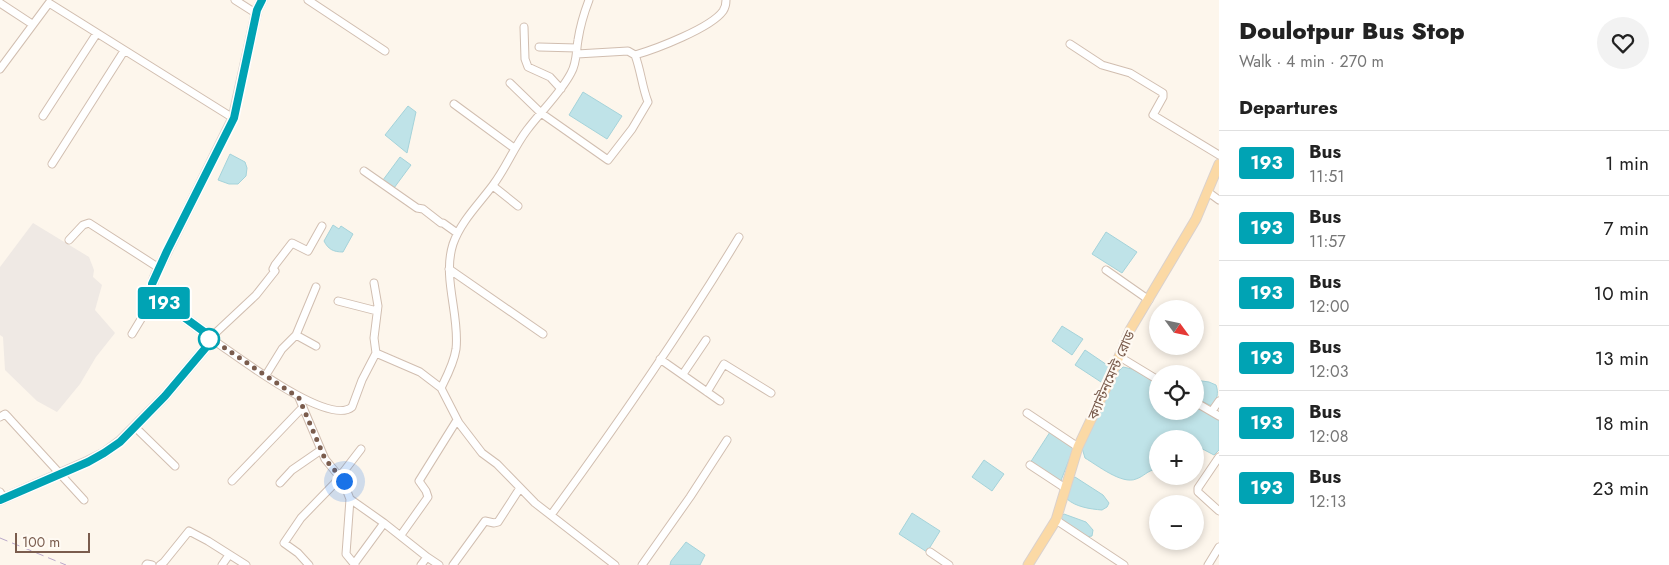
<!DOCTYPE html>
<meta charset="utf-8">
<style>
body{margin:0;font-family:Jost,"Noto Sans Bengali",sans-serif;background:#f2f2f2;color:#222;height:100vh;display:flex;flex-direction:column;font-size:19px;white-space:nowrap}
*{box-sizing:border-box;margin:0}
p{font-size:16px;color:#767676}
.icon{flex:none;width:28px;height:28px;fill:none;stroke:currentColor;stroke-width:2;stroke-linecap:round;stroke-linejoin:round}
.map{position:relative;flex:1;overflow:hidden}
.panel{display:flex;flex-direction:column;background:#fff;width:450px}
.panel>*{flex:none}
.badge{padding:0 10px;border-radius:4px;font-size:18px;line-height:32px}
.needle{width:32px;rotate:123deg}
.fabs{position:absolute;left:1149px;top:300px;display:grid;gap:10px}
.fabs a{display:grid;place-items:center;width:55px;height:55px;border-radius:50%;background:#fff;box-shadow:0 2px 8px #0003;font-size:25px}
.scale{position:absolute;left:15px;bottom:12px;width:75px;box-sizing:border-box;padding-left:5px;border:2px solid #7a5c4d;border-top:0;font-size:14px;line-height:18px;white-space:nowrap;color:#7a5c4d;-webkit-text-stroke:4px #fffaf3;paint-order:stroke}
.you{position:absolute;width:25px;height:25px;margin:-12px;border:4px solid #fff;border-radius:50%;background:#1a73e8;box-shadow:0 0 0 8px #1a73e833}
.map>.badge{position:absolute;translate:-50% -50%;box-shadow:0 0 0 2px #fff}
h2{padding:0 20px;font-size:19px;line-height:45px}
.round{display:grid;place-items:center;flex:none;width:52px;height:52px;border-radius:26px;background:#f2f2f2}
.head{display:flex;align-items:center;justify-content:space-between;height:85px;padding:0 20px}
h1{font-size:24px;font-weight:800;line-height:38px}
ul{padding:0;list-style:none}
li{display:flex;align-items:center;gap:15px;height:65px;padding:0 20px;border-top:1px solid #e0e0e0}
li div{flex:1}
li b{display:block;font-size:19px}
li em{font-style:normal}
li .badge{min-width:55px;font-weight:700;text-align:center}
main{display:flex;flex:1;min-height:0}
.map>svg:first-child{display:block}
.industrial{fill:#efe9e4}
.water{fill:#bfe3e8;stroke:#a5d3da}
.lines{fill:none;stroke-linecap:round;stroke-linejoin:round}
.minor-casing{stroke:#d1beb0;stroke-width:9}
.major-casing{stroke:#dad1cd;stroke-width:11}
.minor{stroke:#fff;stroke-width:7}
.major{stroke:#fbd9a5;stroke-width:9}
.rail{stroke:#b9a8c9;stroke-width:1;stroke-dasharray:8 5;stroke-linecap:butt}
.line-casing{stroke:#fff;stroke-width:11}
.line{stroke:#00a3b4;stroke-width:8}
.walk{stroke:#7a5c4d;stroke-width:5;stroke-dasharray:0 9}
.stop-dot{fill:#fff;stroke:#00a3b4;stroke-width:2.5}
.labels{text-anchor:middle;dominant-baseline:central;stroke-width:4.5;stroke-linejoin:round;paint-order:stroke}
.street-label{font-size:14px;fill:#7a5c4d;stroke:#fffaf3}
</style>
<main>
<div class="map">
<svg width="1219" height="565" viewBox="0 0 1219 565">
<rect width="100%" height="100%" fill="#fdf6ec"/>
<path class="industrial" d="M33,223L89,257L94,270L93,277L102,285L95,310L115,333L96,357L80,384L57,412L37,401L5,370L3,337L0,335V267Z"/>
<path class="water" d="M583,92L622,116L607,139L569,115Z
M408,106L416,112L407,153L385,135Z
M230,154L245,162L247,168L246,176L238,184H229L218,180Z
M400,157L411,165L394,188L383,180Z
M333,225L339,229L341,226L353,234L343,252C333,252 328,249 324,241Z
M1106,232L1137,252L1122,273L1092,254Z
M1062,326L1083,339L1072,355L1052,341Z
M1085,350L1113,369L1104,384L1075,365Z
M1123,367L1132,369L1157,383L1158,411H1195V405L1219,420V450L1214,455L1195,445V439H1158L1157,469C1146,471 1145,476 1136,479C1122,485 1097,465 1085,458L1082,448L1113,384L1119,371Z
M1195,380L1209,382L1216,385C1219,393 1217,400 1212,406L1195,398Z
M1050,432L1074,447L1060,483L1030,463Z
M984,460L1004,474L992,491L972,477Z
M1075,477L1103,495L1109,503L1107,507L1102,510C1090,509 1076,507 1067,499V493L1071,480Z
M912,513L940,531L927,552L899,534Z
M1064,514L1086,522L1093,530L1092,536L1086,537L1063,522L1061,517Z
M686,542L705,555L700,565H670L671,561Z"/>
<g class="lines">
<defs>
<path id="minor" d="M235,0L257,14
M308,0L385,51
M0,3L32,24
M524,27L525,59L528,67L550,77L561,89
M1070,44L1102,65L1130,73L1163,93V97L1153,115L1219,155
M539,47L577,48
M577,54L628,51L635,55C656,49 711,28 723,11C725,8 726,4 726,0
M0,69L49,3L233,118
M510,83L541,113L608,160L632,129L648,102C642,87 641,71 635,55
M454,104L514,148
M43,116L97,33
M52,164L124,51
M364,171L417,208L423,209L441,223H443L457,233
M493,186L518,206
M1208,192L1219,200
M322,226L308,251L292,243L275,265L273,269L275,271L256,295L209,339L213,340C236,355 328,427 352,407L362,380L376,353L420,372L441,388L459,423L482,453L497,464L535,503L615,565
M69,240L83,225L89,223L159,268
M449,269L543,334
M1106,270L1149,300
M374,283L378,306L374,338L376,353
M338,301L377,311
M132,334L155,296
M296,335L316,346
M1120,357L1158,380
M660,359L720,401
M683,374L706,340
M266,375L282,349L296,335L316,287
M441,388C447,376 454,363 456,349C460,315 442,278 453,244C461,221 479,204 493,185C506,168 514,147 527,130C541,111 560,94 571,73C577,63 576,51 578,40C580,27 584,13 589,0
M707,392L724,364L771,393
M299,398L325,459L343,481L350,499L346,554L355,565
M1195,402L1219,416
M1212,411L1219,401
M1027,413L1078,447
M0,417L5,414L8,417L84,500
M135,427L175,466
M1219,457L1198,488V492L1219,511
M1030,465L1065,488
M232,481L303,407
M280,483L292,470L321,450
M0,492L4,499
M350,499L384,523
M551,515C617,425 681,333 739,237
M1056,520L1124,565
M401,535L428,497L426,491L419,481L457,420
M930,552L949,565
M354,564L384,523L427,557
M146,565L147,564L152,565
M160,565L164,562L189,531L208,541L246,565
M222,565L229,555
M309,565L298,553L284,543L301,518L334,484L361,449
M421,565L427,557L439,565
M453,565L485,521L494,523L498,522L520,488
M642,565L690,497L727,440
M1208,565L1219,547"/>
<path id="major" d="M0,500L88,461L104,453L120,441L165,396L208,345L209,339L207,334L155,296C150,285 154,278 159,268L233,118L257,10L262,0
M1028,565L1056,520L1078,447L1106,388L1130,330L1196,219L1219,164"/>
</defs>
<use href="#minor" class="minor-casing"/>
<use href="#major" class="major-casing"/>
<use href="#minor" class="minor"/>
<use href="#major" class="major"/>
<path class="rail" d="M0,538L66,565"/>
</g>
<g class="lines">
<defs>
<path id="line" d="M0,500L88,462L104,453L120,442L165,396L208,345L209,339L207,334L155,296L152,290V284L167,251L234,118L257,10L262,0"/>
</defs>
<use href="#line" class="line-casing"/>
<use href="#line" class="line"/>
<path class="walk" d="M209,339L213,340L299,398L325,459L344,481"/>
</g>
<circle class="stop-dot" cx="209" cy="339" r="10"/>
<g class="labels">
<g class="street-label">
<text transform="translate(1111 375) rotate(-66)">ক্যান্টনমেন্ট রোড</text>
</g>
</g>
</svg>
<div class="fabs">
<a><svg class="needle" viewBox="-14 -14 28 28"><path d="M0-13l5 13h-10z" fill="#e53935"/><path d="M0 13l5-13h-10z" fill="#767676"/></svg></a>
<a><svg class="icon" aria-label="locate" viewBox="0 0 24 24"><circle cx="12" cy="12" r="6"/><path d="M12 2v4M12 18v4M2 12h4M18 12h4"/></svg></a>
<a>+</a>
<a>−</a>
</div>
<div class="scale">100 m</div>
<div class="you" style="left:344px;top:481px"></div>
<b class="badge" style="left:164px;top:303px;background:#00a3b4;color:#fff">193</b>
</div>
<section class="panel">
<div class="head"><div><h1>Doulotpur Bus Stop</h1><p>Walk · 4 min · 270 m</p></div><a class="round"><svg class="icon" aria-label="heart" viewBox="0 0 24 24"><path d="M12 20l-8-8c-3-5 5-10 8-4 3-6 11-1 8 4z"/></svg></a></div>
<h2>Departures</h2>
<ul>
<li><span class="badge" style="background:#00a3b4;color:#fff">193</span><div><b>Bus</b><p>11:51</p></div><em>1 min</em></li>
<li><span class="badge" style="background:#00a3b4;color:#fff">193</span><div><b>Bus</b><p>11:57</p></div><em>7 min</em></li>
<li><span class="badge" style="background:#00a3b4;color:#fff">193</span><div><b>Bus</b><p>12:00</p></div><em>10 min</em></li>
<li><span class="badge" style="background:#00a3b4;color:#fff">193</span><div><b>Bus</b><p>12:03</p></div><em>13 min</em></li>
<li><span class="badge" style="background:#00a3b4;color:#fff">193</span><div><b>Bus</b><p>12:08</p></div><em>18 min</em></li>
<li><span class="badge" style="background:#00a3b4;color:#fff">193</span><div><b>Bus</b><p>12:13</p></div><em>23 min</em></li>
</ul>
</section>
</main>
